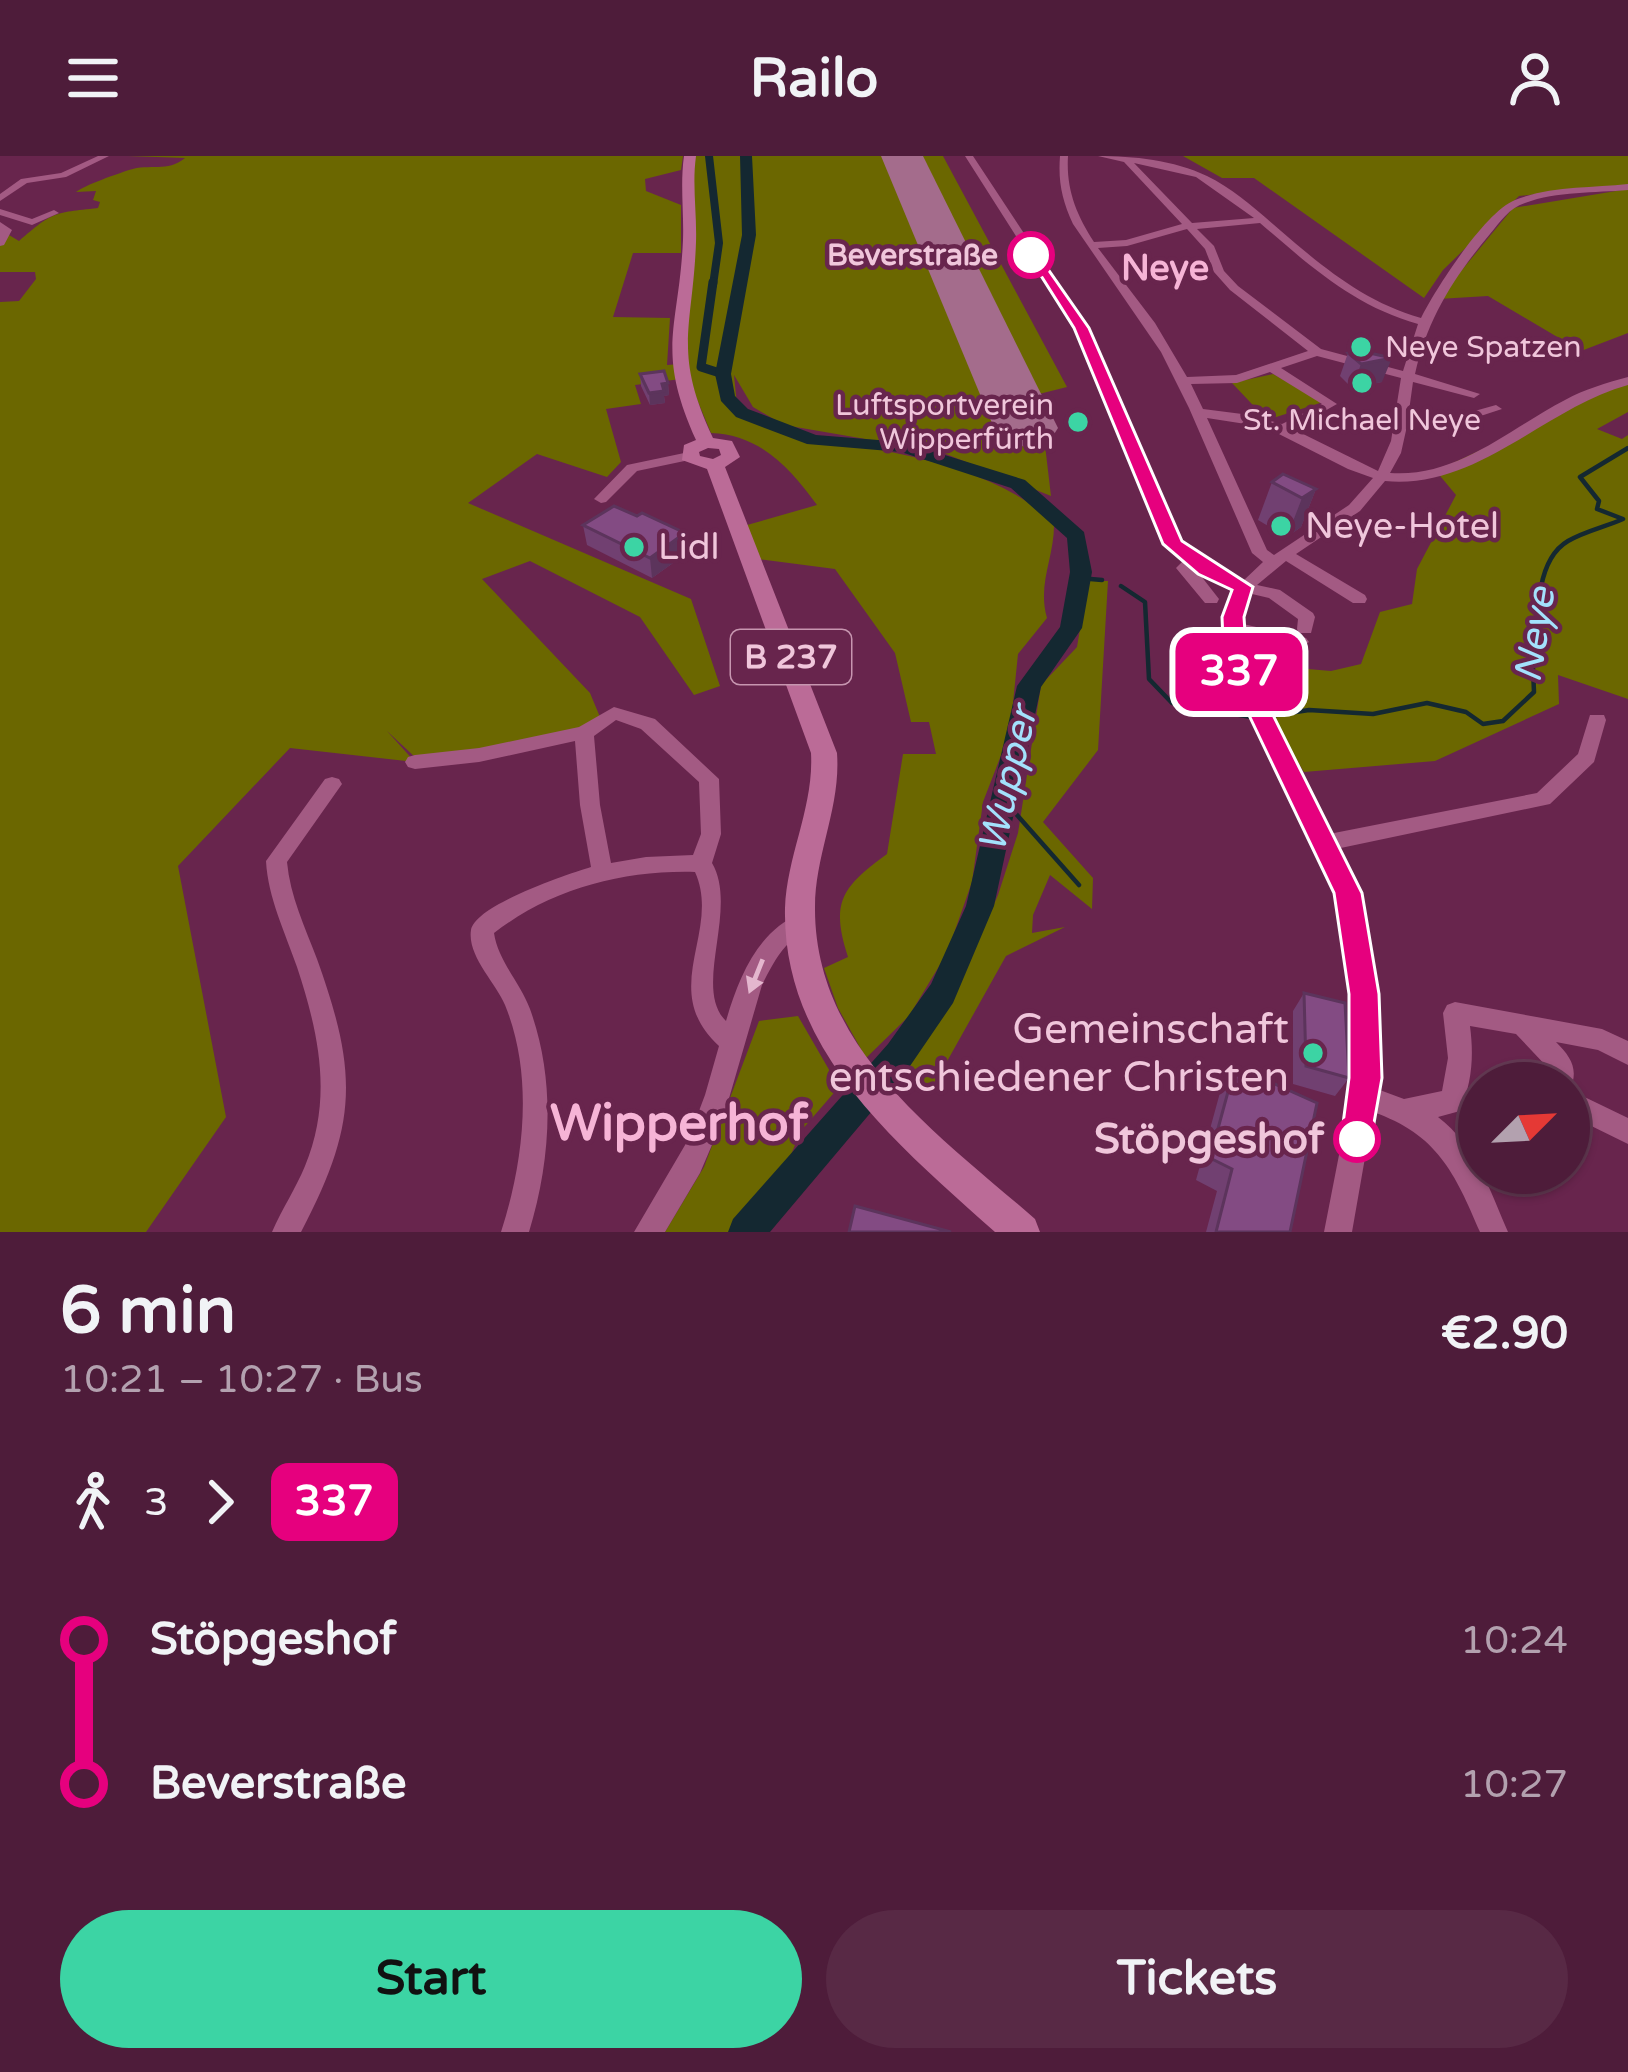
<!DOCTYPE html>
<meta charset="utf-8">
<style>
body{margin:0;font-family:"Varela Round",sans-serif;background:#582945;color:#f1f3f6;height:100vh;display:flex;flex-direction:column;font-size:45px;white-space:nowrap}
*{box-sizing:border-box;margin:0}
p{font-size:39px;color:#b3a1af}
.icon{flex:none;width:66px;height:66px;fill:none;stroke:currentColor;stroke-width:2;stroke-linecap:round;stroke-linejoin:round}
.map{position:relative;height:1076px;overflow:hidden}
.details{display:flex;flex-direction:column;background:#4e1c3a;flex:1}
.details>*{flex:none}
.badge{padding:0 24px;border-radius:18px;font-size:42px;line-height:78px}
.needle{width:78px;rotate:66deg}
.controls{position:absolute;left:1458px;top:906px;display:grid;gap:24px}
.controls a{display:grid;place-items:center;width:132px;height:132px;border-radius:50%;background:#4e1c3a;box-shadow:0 3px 9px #0004,0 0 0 3px #653a54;font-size:60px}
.map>.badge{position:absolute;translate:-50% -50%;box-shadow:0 0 0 6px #fff}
.legs{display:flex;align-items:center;gap:18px;height:132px;padding:0 60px;font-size:39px}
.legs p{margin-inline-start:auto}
.headline{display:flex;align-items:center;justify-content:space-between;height:204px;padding:0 60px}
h1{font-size:66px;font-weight:700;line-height:90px}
.button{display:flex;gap:24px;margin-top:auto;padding:24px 60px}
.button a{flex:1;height:138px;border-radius:72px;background:#3cd4a4;color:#111;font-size:48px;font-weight:700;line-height:138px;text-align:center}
.button a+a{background:#582945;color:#f1f3f6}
ul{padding:0 60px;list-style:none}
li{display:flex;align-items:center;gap:42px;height:144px;font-size:45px}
li i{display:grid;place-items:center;width:18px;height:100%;margin:0 15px;background:currentColor}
li i::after{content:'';width:30px;height:30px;margin:-15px;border:9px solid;border-radius:50%;background:#4e1c3a}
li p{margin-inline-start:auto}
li:first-child i{background:linear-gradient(#0000 50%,currentColor 0)}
li:last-child i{background:linear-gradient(currentColor 50%,#0000 0)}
header{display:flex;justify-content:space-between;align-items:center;height:156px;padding:0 60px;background:#4e1c3a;font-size:54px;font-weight:700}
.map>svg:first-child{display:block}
.green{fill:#6b6700}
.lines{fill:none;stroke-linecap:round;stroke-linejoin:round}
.stream{stroke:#142831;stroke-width:4.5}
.canal-far1{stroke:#142831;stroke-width:8}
.canal{stroke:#142831;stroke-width:9}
.river{fill:#142831;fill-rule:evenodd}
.runway{fill:#a46c8c;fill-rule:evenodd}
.minor{fill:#a35a83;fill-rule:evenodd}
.major{fill:#bb6b97;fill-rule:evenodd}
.wall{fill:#714071}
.shaded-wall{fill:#5c345c}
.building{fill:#834b83;stroke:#5c345c;stroke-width:3}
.oneway{fill:#e4b6ce}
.line-1{fill:#e6007e;stroke:#fff;stroke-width:3}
.stop-1-dot{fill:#fff;stroke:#e6007e;stroke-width:6}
.poi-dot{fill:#3cd4a4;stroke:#68254d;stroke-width:4.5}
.labels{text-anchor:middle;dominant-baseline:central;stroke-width:9;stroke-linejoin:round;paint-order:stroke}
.far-stop-label{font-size:30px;font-weight:bold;fill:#f0c6db;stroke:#68254d;text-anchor:end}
.far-poi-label{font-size:30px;fill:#f0c6db;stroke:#68254d;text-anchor:start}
.shield{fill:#68254d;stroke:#c796b0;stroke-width:3}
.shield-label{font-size:33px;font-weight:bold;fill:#f0c6db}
.far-quarter-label{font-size:36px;font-weight:bold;fill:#f6b4d6;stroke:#68254d}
.poi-label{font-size:36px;fill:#f0c6db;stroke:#68254d;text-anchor:start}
.water-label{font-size:39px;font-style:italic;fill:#a3e1fc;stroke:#68254d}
.near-poi-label{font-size:42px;fill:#f0c6db;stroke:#68254d;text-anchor:end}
.near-stop-label{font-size:42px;font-weight:bold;fill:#f0c6db;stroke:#68254d;text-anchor:end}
.near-quarter-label{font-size:51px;font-weight:bold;fill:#f6b4d6;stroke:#68254d}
</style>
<header><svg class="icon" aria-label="menu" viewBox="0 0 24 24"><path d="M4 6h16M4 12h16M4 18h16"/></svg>Railo<svg class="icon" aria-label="person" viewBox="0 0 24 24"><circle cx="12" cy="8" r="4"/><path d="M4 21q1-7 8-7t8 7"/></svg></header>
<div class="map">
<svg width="1628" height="1076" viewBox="0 0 1628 1076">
<rect width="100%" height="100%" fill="#68254d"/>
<path class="green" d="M128,0H683L681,14L645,23L646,35L681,49V97H633L613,161L670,162L667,209L681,208L695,0H943L1067,231L1039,238L1051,340L941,296L784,269L753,251L734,219L738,259C844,299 964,288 1054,366C1055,401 1037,427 1047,462L1018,498L1010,576L983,646L972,726L947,797L909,860L866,902L838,852L824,812L848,801C830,746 842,731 887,698L903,598H936L929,566H911L895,497L835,413L750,402L740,371L817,349C790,312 761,279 711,277L688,222L635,229L641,248L606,253L621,306L607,321L537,298L468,347L691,443L720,530L694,539L640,461L530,405L482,423L590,537L600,561L582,574L448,601L416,602L387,575L415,606L290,592L178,710L226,961L146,1076H0V146L19,145L36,123L35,116H0V90L9,79L19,85C53,56 52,57 98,52L100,46L93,44L96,35L76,36C85,29 117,18 129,14C150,7 167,17 185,2Z
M1183,0H1628V29L1519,40L1443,114L1424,142L1254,22H1222Z
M1628,33V177L1581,195L1488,140L1438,143L1513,52Z
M1273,218L1323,246L1267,264L1232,227Z
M1628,225V256L1597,273L1622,283L1628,279V543L1558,519L1559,548L1435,605L1304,616L1277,572L1251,508L1331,515L1361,508L1380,456L1412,448L1417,413L1456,339L1436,315Z
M1088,425H1108L1098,594L1043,666L1093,722L1092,753L1050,719L1033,759L1032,777L1065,771L1006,800L931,934L907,913L971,801L998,739L1018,677L1041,529L1077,491Z
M798,860L839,931L800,976L761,1076H665L704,1011L759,865Z"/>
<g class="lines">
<path class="stream" d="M1079,422L1102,424
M1121,430L1145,446L1149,523L1172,547L1251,561
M1263,561L1309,554L1373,558L1427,547L1466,556L1483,568L1503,565L1534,536L1532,490L1544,485C1533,457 1539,402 1568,385C1585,375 1605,371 1623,363L1597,353L1599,345L1580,321L1628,292
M1002,642L1079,729"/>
<path class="canal-far1" d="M709,0L719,87L713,129"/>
<path class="canal" d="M713,126L701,211L723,218"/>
<path class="river" d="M740,0H752L756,79L731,218L735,240L748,253L816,279L903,286L1025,324L1084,376L1092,416L1082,472L1041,531L994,750L953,847L910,910L770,1076H728L733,1063L888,888L931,828L966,750L1017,530L1060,471L1070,416L1067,382L1011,332L901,296L807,288L736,261L721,245L715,218L742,79Z"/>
<path class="runway" d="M881,0H923L1058,272L1049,286L1026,291L1003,286L994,272Z"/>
<path class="minor" d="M98,0H109L66,21L27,27L0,45V38L21,23L61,17Z
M965,0H973L1087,173L1180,386L1212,410L1243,425L1263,406L1252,397L1189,252L1161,196L1073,68C1062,44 1058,26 1060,0H1068C1066,33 1076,58 1094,86L1126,84L1182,68L1124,6L1098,0C1133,0 1174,4 1207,20C1234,33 1258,55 1281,75C1324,112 1365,146 1421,162C1436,132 1485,56 1515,44C1550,30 1591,32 1628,28V34C1595,37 1557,35 1525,47C1509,52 1500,66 1490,78C1454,121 1427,163 1415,218L1480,238L1474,242L1413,226L1408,262L1446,263L1496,249L1502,253L1447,271L1407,270L1401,297L1390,317C1457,322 1509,273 1565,244C1585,233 1606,227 1628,221V229C1544,252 1478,334 1385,325L1360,355L1296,398L1365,439L1367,443L1365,447H1353L1286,405L1257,429L1280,434L1313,457L1315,461L1311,477H1299L1297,473L1298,463L1269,442L1252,438L1244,452L1243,468L1306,482L1309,486L1300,492L1242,478L1241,484L1252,528L1329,678L1537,637L1578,598L1590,559H1604L1606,564L1594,606L1550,648L1336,693L1359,737L1376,838L1377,933L1404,943L1442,935L1448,902L1443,857L1447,849L1455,846L1602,873L1628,885V909L1598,894L1556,886C1571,901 1579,913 1570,934L1628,962V988L1569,959V927H1549V913L1516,878L1470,870C1474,901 1472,926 1460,955L1438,961C1475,989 1490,1034 1508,1076H1480C1455,1017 1437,978 1373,956L1352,1076H1324L1354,922L1352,838L1337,737L1234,528L1224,484L1225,471L1228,452L1237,435L1194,411L1219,443L1217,447H1205L1176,412L1184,404L1165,388L1075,173ZM1134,7L1196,21L1254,62L1192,67ZM1260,67C1310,110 1354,150 1418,168L1403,215L1321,193L1238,130L1224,115L1214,90L1197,73ZM1187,73L1205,93L1214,116L1230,134L1308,195L1236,219L1187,221L1155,167L1098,92L1127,90ZM1317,200L1401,222L1391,285L1378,315L1293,273L1337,248L1281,212ZM1270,216L1322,248L1282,268L1250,259L1203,253L1191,228L1237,227ZM1207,262L1265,271L1348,313L1373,322L1349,349L1274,399L1267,394Z
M0,53L32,63L54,54L59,57L32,69L0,59Z
M0,66L12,74L4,89L0,90Z
M689,296L694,297V303L637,315L606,346L601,347L594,343L627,309Z
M614,551L655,563L719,623L721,678L712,707C739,753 692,832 726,865C738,824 757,775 800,758L808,760L811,767C804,777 795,781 786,790C776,801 769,815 762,829L723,963L700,1017L665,1076H634L688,984L705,939L719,890C657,833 722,776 695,716C623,714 551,733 494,777C498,805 520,826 530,853C556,925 551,1004 529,1076H501C524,1005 534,920 505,849C496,827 467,800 471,774C475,749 568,718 591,711L580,649L575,585L479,606L415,613L408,611L405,606L408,601L415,599L479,592L579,571ZM616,564L641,573L699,626L701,678L693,699L646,701L611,707L600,649L594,580Z
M332,621L339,623L342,628L287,706C290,740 305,771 317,803C358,917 358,968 301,1076H272C282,1053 296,1032 305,1010C333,942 319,878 297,811C285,776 268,742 266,705L325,623Z"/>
<path class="major" d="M684,0H696C692,29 697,57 696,86C693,173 672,195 713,282L732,285L740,301L725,311L837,597C841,651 815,698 815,751C814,893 939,979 1035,1063L1040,1076H995C898,989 782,895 785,752C787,699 814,651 811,597L707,313L682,304L684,289L696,284C655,193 679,173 683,84C684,56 680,28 684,0ZM708,292L719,293L721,299L713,303L700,300L699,296Z"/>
</g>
<path class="wall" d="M1348,197L1382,226L1352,232L1340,220Z
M640,218L668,227L669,239L664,240L665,247L650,249L641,230Z
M1272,326L1316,333L1301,371L1287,381L1258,364Z
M583,369L687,397L652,422L587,389Z
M1304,837L1349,922L1335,940L1293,928V855Z
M1235,910L1290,1076H1206L1217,1035L1196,1024L1221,933Z"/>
<path class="shaded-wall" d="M1392,202L1382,226L1352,232L1361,208Z
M668,227L669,239L664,240L665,247L650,249L649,237L662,228Z
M1316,333L1301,371L1287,381L1302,342Z
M685,377L687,397L652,422L650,402Z"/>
<path class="building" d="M1356,194L1392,202L1361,208L1348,197Z
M664,215L668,227L662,228L664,235L649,237L640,218Z
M1283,318L1316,333L1302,342L1272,326Z
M614,350L637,360L642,357L685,377L650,402L583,369Z
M1304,837L1345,847L1349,922L1306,910Z
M1235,910L1317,947L1290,1076H1216L1232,1013L1210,1002Z
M855,1050L951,1076H849Z"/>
<defs><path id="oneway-solid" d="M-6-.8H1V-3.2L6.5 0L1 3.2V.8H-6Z" transform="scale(3)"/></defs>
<use class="oneway" href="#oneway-solid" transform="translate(756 820) rotate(112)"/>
<path class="line-1" d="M1026,96H1036L1089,172L1182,385L1253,431L1244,461L1247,507L1362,737L1379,838L1382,922L1369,995L1357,999L1345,995L1341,983L1349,922V838L1334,737L1224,507L1222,461L1232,434L1198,418L1163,388L1074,172Z"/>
<g class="stop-1-dot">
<circle cx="1031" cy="99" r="21"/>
<circle cx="1357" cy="983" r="21"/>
</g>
<g class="poi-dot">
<circle cx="1361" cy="191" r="12"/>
<circle cx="1362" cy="227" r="12"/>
<circle cx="1078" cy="266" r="12"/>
<circle cx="1281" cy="370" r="12"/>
<circle cx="634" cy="391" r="12"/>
<circle cx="1313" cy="897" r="12"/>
</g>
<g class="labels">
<g class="far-stop-label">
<text x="998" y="99">Beverstraße</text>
</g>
<g class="far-poi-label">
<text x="1385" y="191">Neye Spatzen</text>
<text x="1054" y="249" text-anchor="end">Luftsportverein<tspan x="1054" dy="34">Wipperfürth</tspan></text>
<text x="1362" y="264" text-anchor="middle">St. Michael Neye</text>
</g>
<rect class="shield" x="731" y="474" width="120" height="54" rx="9"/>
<g class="shield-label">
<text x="791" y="501">B 237</text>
</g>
<g class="far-quarter-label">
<text x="1165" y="112">Neye</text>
</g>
<g class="poi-label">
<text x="1305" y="370">Neye-Hotel</text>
<text x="658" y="391">Lidl</text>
</g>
<g class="water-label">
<text transform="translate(1535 479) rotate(-81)">Neye</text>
<text transform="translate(1008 624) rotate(-77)">Wupper</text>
</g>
<g class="near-poi-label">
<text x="1289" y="873">Gemeinschaft<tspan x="1289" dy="48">entschiedener Christen</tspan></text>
</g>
<g class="near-stop-label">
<text x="1324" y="983">Stöpgeshof</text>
</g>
<g class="near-quarter-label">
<text x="679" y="968">Wipperhof</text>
</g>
</g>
</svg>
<div class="controls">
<a><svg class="needle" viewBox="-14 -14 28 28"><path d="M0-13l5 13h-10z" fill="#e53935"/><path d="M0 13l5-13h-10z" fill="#b3a1af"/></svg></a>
</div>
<b class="badge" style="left:1239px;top:516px;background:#e6007e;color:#fff">337</b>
</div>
<section class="details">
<div class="headline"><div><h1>6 min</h1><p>10:21 – 10:27 · Bus</p></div><b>€2.90</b></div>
<div class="legs"><svg class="icon" aria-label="walk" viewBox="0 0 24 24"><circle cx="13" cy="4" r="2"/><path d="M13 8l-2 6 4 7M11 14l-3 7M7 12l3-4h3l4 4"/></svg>3<svg class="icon" aria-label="forward" viewBox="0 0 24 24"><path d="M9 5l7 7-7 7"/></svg><b class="badge" style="background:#e6007e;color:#fff">337</b></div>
<ul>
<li><i style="color:#e6007e"></i><b>Stöpgeshof</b><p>10:24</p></li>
<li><i style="color:#e6007e"></i><b>Beverstraße</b><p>10:27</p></li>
</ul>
<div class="button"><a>Start</a><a>Tickets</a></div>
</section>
